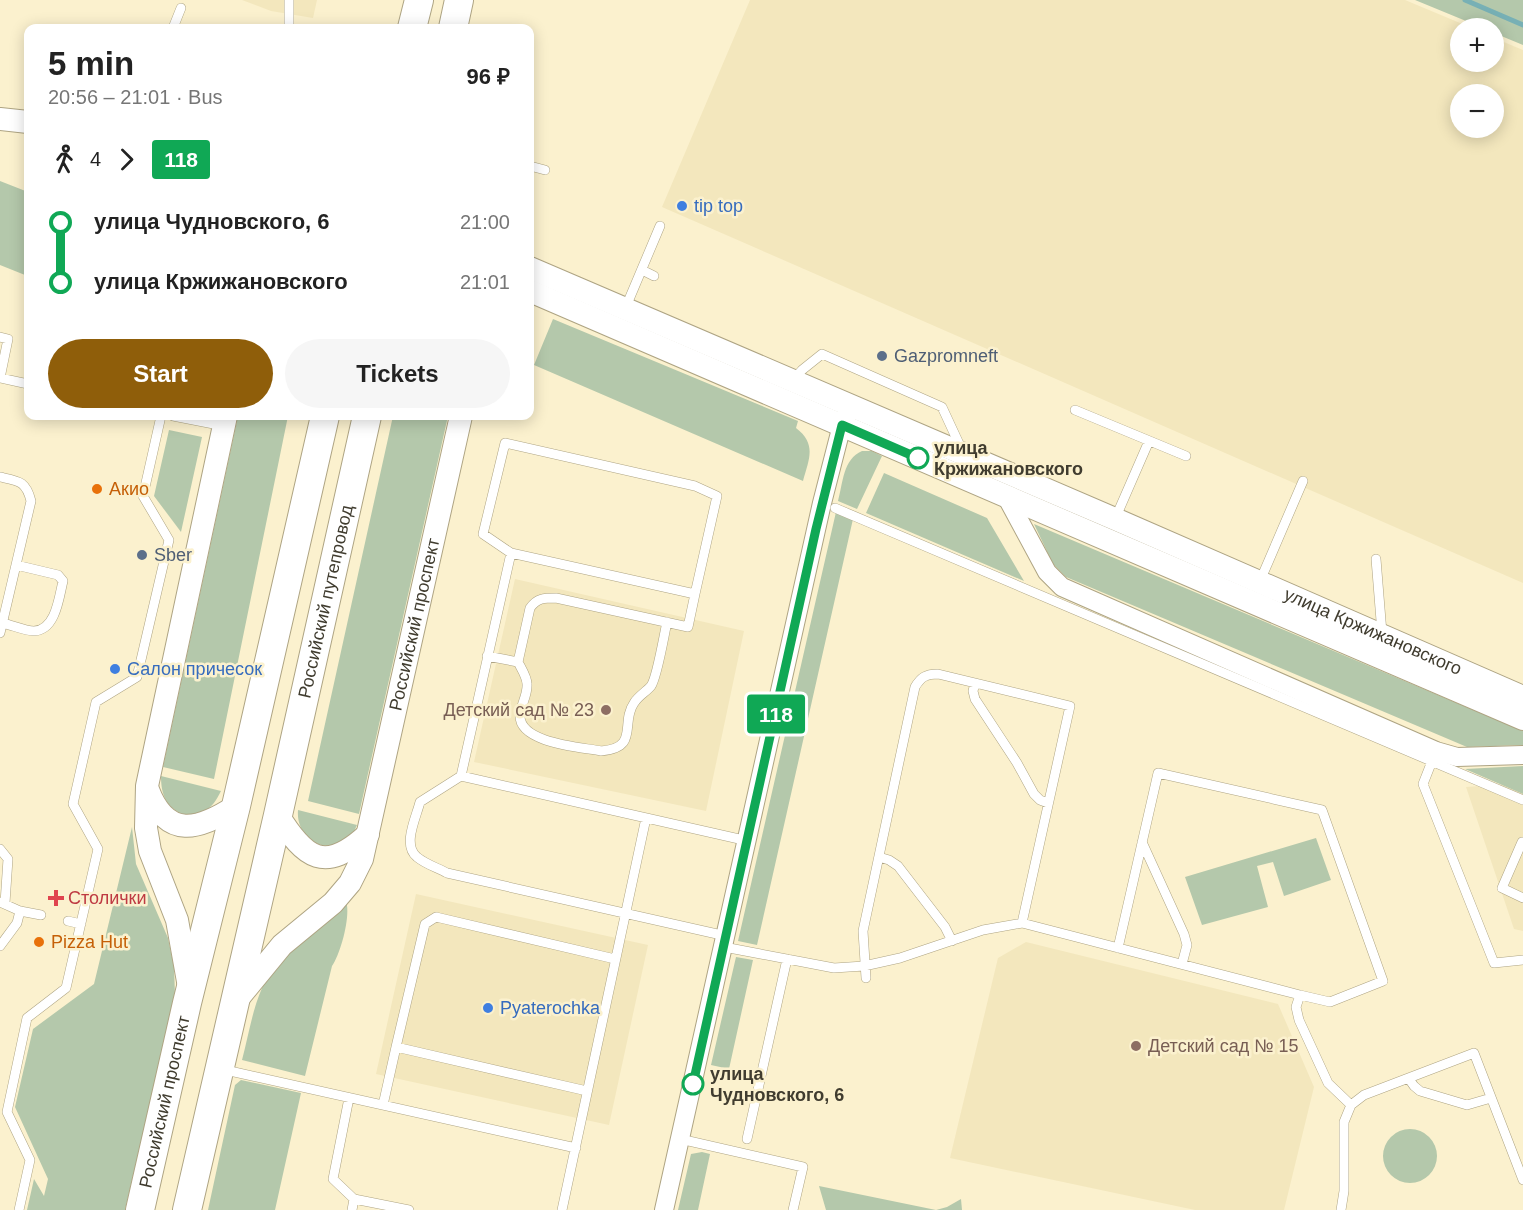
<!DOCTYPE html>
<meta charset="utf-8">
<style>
body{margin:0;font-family:Arial,sans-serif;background:#f6f6f6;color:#222;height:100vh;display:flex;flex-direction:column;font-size:22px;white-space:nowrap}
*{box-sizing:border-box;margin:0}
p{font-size:20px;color:#767676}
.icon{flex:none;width:33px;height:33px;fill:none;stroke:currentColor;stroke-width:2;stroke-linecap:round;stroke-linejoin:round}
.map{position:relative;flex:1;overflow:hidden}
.side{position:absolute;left:24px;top:24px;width:510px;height:396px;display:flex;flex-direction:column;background:#fff;border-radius:12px;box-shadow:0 3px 15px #0003}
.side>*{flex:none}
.badge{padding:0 12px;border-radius:4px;font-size:21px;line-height:39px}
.buttons{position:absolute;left:1450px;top:18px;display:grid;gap:12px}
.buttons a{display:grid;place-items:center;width:54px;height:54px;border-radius:50%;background:#fff;box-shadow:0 3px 15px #0003;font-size:30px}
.map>.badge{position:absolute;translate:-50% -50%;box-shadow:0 0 0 3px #fff}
.legs{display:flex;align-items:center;gap:9px;height:66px;padding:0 24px;font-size:20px}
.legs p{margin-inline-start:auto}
.summary{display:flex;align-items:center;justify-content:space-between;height:102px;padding:0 24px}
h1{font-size:33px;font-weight:700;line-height:45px}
.primary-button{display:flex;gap:12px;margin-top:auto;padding:12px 24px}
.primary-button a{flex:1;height:69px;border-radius:36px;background:#8f5e0a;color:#fff;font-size:24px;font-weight:700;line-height:69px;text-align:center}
.primary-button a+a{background:#f6f6f6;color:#222}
ul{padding:0 24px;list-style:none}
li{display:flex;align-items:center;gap:21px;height:60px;font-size:22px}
li i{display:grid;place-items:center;width:9px;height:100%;margin:0 8px;background:currentColor}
li i::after{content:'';width:15px;height:15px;margin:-8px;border:4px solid;border-radius:50%;background:#fff}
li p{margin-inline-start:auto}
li:first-child i{background:linear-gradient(#0000 50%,currentColor 0)}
li:last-child i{background:linear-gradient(currentColor 50%,#0000 0)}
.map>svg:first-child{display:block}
.built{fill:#f3e7bd;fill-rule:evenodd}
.green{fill:#b4c8ab}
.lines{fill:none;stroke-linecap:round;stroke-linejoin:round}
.stream{stroke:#77b0b5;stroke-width:5}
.service-casing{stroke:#aea483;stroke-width:10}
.minor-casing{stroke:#aea483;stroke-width:20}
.tertiary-casing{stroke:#aea483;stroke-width:24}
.primary-casing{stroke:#aea483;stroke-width:30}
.service{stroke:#fff;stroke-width:9}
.minor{stroke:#fff;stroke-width:18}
.tertiary{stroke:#fff;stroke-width:22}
.primary{stroke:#fff;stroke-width:28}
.line-1-casing{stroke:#fff;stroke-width:14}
.line-1{stroke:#10a855;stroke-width:9}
.shop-dot{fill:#3f7fe0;stroke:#fbf1ce;stroke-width:2}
.service-dot{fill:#5c6f8a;stroke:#fbf1ce;stroke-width:2}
.stop-1-dot{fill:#fff;stroke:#10a855;stroke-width:3}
.food-dot{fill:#e8710a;stroke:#fbf1ce;stroke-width:2}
.education-dot{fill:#8d6e63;stroke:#fbf1ce;stroke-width:2}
.health-dot{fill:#e0444e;stroke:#fbf1ce;stroke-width:2}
.labels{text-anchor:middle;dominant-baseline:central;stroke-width:5;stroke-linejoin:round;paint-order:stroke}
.shop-label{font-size:18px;fill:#366cbe;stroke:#fbf1ce;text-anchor:start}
.service-label{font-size:18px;fill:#4e5e75;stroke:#fbf1ce;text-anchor:start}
.stop-label{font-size:18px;font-weight:bold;fill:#403c2f;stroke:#fbf1ce;text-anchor:start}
.food-label{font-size:18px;fill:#c56008;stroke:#fbf1ce;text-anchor:start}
.street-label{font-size:18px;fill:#403c2f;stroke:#fbf1ce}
.education-label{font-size:18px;fill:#785e54;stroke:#fbf1ce;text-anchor:end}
.health-label{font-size:18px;fill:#be3a42;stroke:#fbf1ce;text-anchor:start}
</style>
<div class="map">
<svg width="1523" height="1210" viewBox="0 0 1523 1210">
<rect width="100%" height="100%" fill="#fbf1ce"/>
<path class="built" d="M242,0H317L313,18L271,11Z
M750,0H1405L1472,28H1461V62H1494V38L1523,50V583L662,207ZM1461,94H1494V128H1461Z
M515,579L744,631L706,811L474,762Z
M1523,783V931L1514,929L1466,787Z
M416,894L648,945L609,1125L376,1074Z
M1026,942L1278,1004L1314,1087L1284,1210H1195L950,1158L998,958Z"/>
<path class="green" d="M1415,0H1523V45L1494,33V28H1483Z
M0,181L28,192V266L25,275L0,265Z
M553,319L798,421L796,428C817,444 809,459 803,481L534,365Z
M238,416H288L214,779L163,767Z
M393,416H448L359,814L308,801Z
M169,430L202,437L181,532L154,496Z
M862,451H872L882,456L857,509L838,501C843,483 843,459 862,451Z
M884,473L987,518L1024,581L866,513Z
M836,512L853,519L757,945L738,941Z
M1034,524L1523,731V745L1467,747L1066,577L1053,564Z
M1523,766V794L1465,769Z
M161,776L221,791C211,811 205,813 184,815C166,807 161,795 161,776Z
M298,810L357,825C344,861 295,847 298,810Z
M132,827L136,864L168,938L174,967L175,995L125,1210H27L34,1179L44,1196L48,1179L15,1107L33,1029L94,984Z
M1316,838L1331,880L1284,896L1273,862L1257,866L1268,907L1202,925L1185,877Z
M346,901C351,915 341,953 332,966L305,1076L242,1060C249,1034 253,1004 266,980C283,949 320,924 346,901Z
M736,957L753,960L729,1069L711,1065Z
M241,1080L301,1093L275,1210H208L235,1085Z
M1383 1156a27 27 0 1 1 54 0a27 27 0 1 1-54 0Z
M702,1152L710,1154L698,1210H678L691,1154Z
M819,1186L936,1210L947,1207L961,1199L962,1210H826Z"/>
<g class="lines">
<path class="stream" d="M1465,0L1523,25"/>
<defs>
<path id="service" d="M173,28L181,8
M289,28V0
M530,166L545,170
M642,270L654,276
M625,309L660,226
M0,337L8,339L0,378
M0,378L28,384
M794,379L802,370L822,354L942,407L961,448
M1075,410L1186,456
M173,416L224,426
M505,443L695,486L717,496L695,594L511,553L483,534Z
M0,477C19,481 26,481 31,501L0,633
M835,508L1523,800
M1115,519L1149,441
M511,553L461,776L748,841
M1376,559L1382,633
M1260,581L1303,481
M2,623C12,625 25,631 34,631C56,630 59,597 63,581L58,575L16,565
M487,656L518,662C521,668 527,677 527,684C528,695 520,706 520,716C520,743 580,747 601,751C640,748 620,723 634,703C638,696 646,692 651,686C657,678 664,635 667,622
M518,662L530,608C537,598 544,598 556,598L688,627L695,594
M975,683L973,691L975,699L1017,763L1034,794L1040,800L1048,803
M1434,756L1423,784L1494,963L1523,960
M461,776L420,802C416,818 402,845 417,857C425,864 438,868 447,873L726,936
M1142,842L1184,934L1187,945L1182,964
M1522,842L1502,888L1523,898
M0,849L8,859L5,903
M879,857L889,860L898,866L945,927L952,941
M0,902L20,911L41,915
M68,921L81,924
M0,946L17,923L20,911
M724,947L834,968L864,966L900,958L983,930L1022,923L1300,995L1296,1007L1299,1020L1328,1083L1351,1105L1344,1122V1191L1341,1210
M1118,948L1158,773L1322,810L1383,981L1330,1002L1300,995
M866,978L863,931L915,687C921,677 926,674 938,674L1070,706L1022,923
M221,1069L576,1148
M1409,1079L1414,1086L1420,1091L1467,1105L1491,1098
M587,1091L396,1047L425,924L436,917L615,959
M349,1098L333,1179L354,1199L352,1210
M383,1105L396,1047
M1351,1105L1364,1095L1474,1053L1523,1180
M680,1139L803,1167L793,1210
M747,1139L787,959
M354,1199L409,1210
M19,1210L30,1160L7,1112L27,1018L66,988L98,849L73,804L96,702L137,677L169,540L143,496L161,416
M562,1210L646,818"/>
<path id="minor" d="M1006,496L1047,572L1062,587L1436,751L1457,757L1523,755
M664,1210L822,503L842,425L847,414"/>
<g id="tertiary">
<path d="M0,119L28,122"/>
<path id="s1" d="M530,268L1115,519L1523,697"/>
<path d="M530,291L1523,719"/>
<path d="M148,790C167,840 199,830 236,806"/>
<path d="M278,815C305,859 325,874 368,834"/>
<path d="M189,987L177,920L150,851L146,828L147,786L226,416"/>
<path id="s2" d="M236,1001L282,945L333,903L350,883L362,859L461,416"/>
</g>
<g id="primary">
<path d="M412,28L419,0"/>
<path d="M453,28L459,0"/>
<path id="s3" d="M140,1210L187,1003L236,806L325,416"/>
<path id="s4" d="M187,1210L278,815L367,416"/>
</g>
</defs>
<use href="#service" class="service-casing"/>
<use href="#minor" class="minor-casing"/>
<use href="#tertiary" class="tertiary-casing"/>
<use href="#primary" class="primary-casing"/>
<use href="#service" class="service"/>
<use href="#minor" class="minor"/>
<use href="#tertiary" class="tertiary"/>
<use href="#primary" class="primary"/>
</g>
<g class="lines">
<defs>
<path id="line-1" d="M693,1084L816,529L842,425L918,458"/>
</defs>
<use href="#line-1" class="line-1-casing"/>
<use href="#line-1" class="line-1"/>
</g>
<g class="shop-dot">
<circle cx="682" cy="206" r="6"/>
<circle cx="115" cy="669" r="6"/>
<circle cx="488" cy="1008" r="6"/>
</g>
<g class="service-dot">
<circle cx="882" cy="356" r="6"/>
<circle cx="142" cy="555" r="6"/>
</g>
<g class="stop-1-dot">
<circle cx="918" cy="458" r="10"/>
<circle cx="693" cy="1084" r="10"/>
</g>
<g class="food-dot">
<circle cx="97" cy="489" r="6"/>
<circle cx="39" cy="942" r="6"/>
</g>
<g class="education-dot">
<circle cx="606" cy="710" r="6"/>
<circle cx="1136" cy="1046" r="6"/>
</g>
<path class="health-dot" d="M53 889h6v6h6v6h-6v6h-6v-6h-6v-6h6z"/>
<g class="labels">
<g class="shop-label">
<text x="694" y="206">tip top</text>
<text x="127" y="669">Салон причесок</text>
<text x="500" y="1008">Pyaterochka</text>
</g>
<g class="service-label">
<text x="894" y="356">Gazpromneft</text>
<text x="154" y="555">Sber</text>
</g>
<g class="stop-label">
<text x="934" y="448">улица<tspan x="934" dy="21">Кржижановского</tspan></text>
<text x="710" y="1074">улица<tspan x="710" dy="21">Чудновского, 6</tspan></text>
</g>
<g class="food-label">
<text x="109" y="489">Акио</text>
<text x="51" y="942">Pizza Hut</text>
</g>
<g class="street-label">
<text stroke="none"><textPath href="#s4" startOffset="624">Российский путепровод</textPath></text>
<text stroke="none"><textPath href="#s2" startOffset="432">Российский проспект</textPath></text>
<text stroke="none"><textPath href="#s1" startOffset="918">улица Кржижановского</textPath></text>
<text stroke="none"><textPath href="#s3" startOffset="111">Российский проспект</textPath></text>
</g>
<g class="education-label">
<text x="594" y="710">Детский сад № 23</text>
<text x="1148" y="1046" text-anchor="start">Детский сад № 15</text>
</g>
<g class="health-label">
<text x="68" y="898">Столички</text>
</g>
</g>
</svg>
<div class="buttons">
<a>+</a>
<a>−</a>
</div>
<b class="badge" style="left:776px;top:714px;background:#10a855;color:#fff">118</b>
<section class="side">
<div class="summary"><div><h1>5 min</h1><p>20:56 – 21:01 · Bus</p></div><b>96 ₽</b></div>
<div class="legs"><svg class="icon" aria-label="walk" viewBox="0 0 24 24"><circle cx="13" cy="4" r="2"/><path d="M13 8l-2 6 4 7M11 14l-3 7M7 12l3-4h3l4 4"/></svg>4<svg class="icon" aria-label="forward" viewBox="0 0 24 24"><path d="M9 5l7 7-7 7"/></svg><b class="badge" style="background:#10a855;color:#fff">118</b></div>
<ul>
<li><i style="color:#10a855"></i><b>улица Чудновского, 6</b><p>21:00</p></li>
<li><i style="color:#10a855"></i><b>улица Кржижановского</b><p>21:01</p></li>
</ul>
<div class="primary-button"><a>Start</a><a>Tickets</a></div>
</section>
</div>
